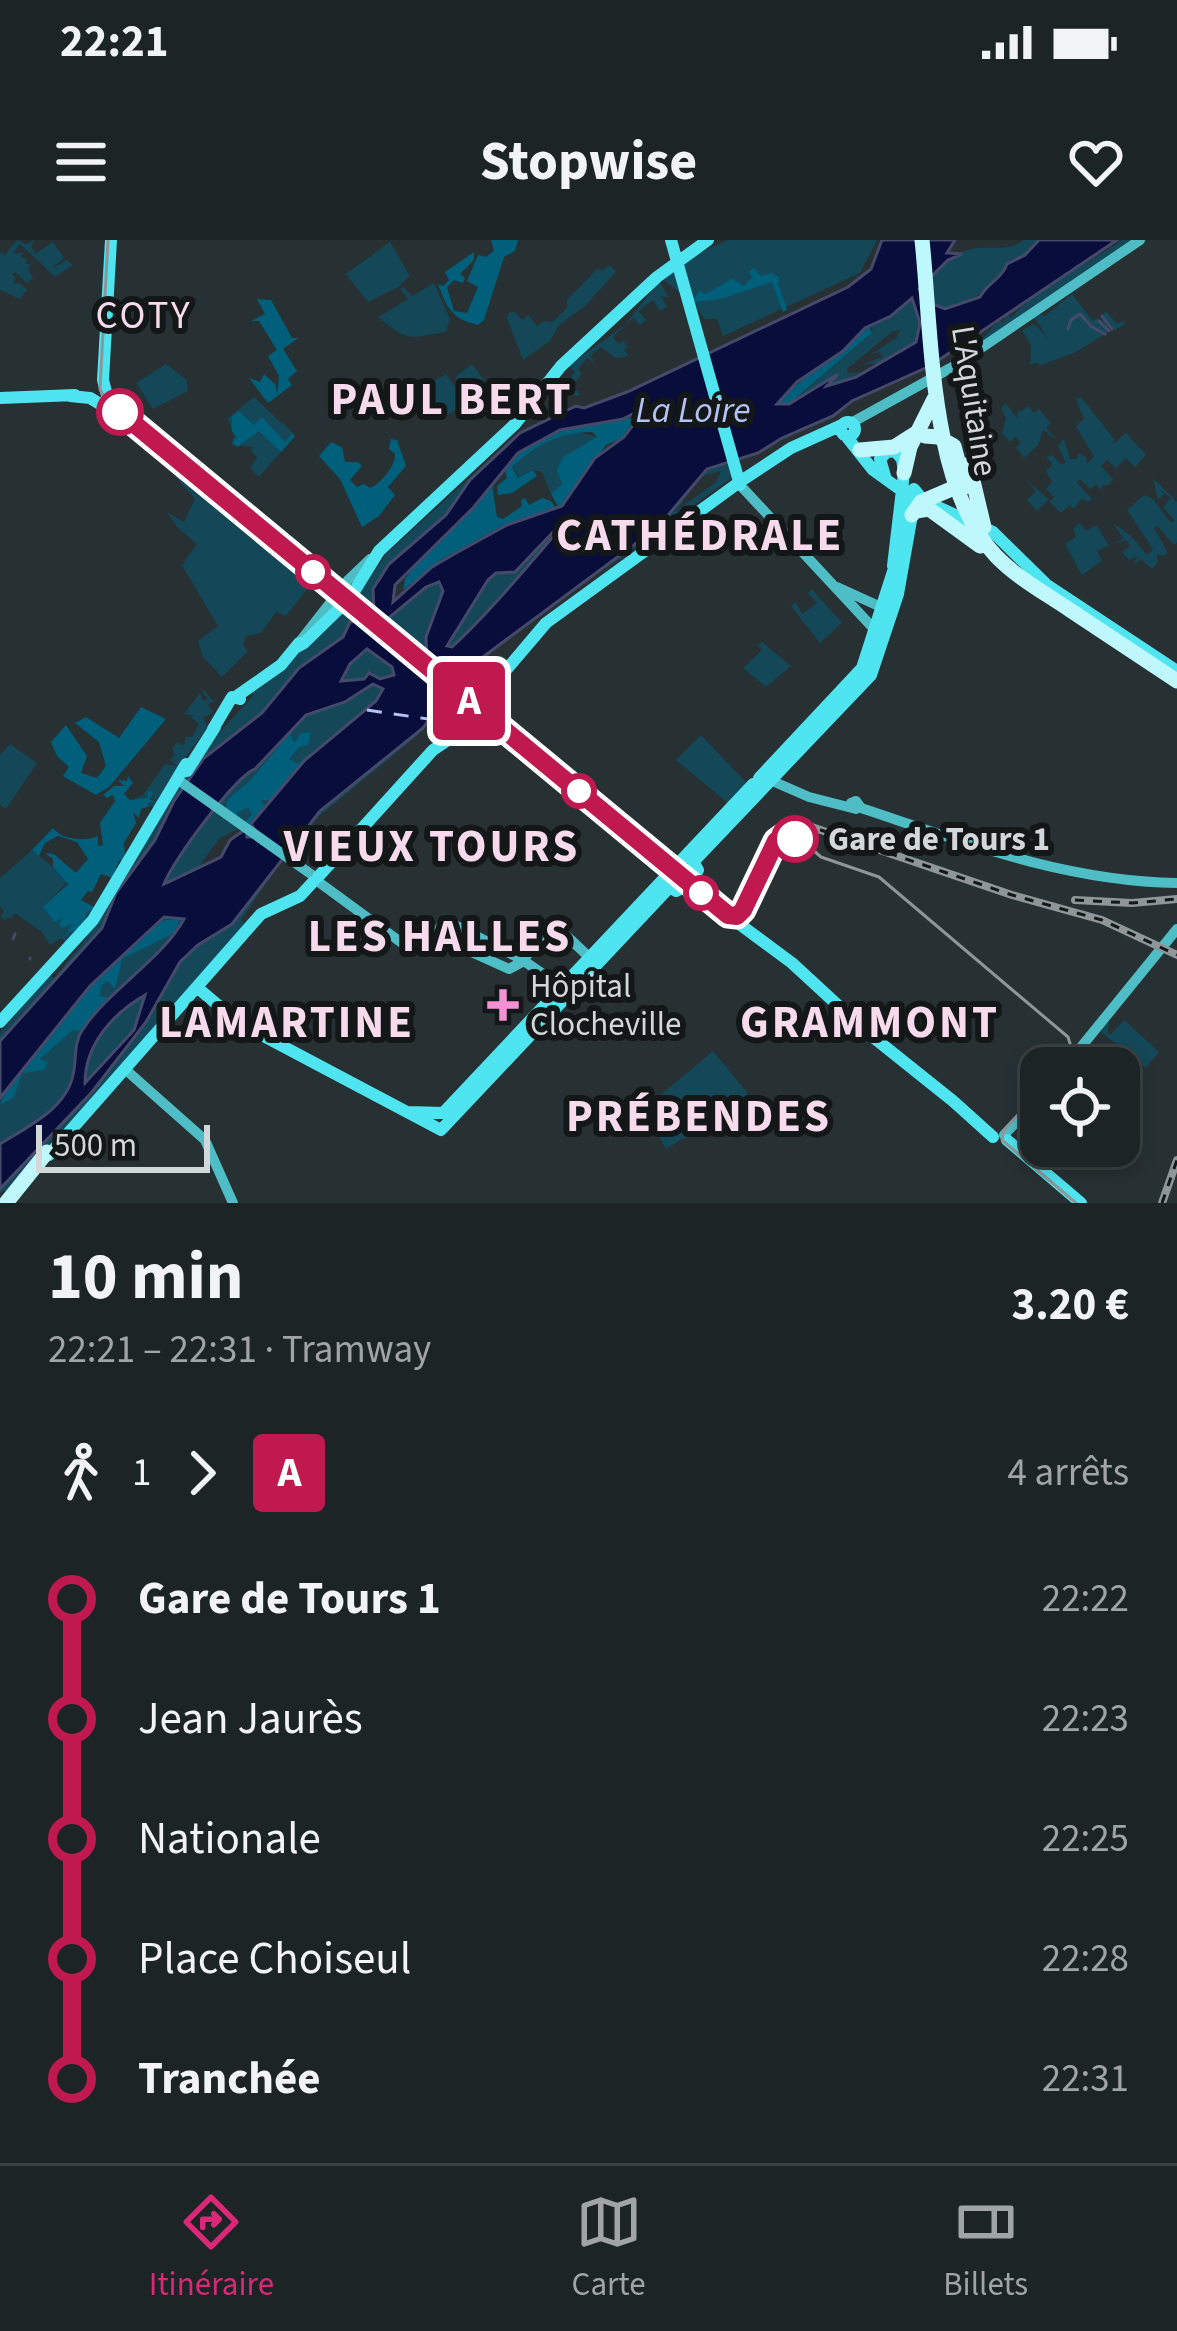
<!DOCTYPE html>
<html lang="fr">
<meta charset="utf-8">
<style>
body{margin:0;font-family:"Source Sans 3",sans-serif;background:#252c2e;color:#f1f3f6;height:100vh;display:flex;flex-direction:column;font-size:45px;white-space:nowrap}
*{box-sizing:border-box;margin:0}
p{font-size:39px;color:#a0a4a7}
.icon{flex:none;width:66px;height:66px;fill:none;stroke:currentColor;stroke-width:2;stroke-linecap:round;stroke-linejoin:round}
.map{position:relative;height:963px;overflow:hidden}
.side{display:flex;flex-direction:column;background:#1d2426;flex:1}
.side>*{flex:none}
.badge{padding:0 24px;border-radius:9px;font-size:42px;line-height:78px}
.controls{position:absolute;left:1020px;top:807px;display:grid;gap:24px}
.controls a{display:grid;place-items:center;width:120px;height:120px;border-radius:24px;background:#1d2426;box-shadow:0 6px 18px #0003,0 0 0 3px #3b4143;font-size:60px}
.scale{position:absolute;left:36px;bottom:30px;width:174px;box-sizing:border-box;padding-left:12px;border:6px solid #d2d7da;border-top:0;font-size:33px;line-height:42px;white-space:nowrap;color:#d2d7da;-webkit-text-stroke:9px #131718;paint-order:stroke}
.map>.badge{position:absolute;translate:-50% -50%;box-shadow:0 0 0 6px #fff}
.legs{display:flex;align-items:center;gap:18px;height:132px;padding:0 48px;font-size:39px}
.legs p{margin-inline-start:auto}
.headline{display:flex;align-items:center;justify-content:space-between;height:204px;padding:0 48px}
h1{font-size:66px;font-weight:700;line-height:90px}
ul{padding:0 48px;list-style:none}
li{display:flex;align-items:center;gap:42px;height:120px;font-size:45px}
li i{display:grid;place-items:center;width:18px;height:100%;margin:0 15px;background:currentColor}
li i::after{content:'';width:30px;height:30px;margin:-15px;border:9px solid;border-radius:50%;background:#1d2426}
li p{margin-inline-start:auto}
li:first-child i{background:linear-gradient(#0000 50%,currentColor 0)}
li:last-child i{background:linear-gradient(currentColor 50%,#0000 0)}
.status{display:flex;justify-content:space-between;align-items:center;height:84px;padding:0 60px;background:#1d2426;direction:ltr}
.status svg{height:33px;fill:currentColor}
header{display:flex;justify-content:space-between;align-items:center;height:156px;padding:0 48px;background:#1d2426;font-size:54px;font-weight:700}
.tab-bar{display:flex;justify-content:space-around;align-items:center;height:168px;border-top:3px solid #3b4143;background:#1d2426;font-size:33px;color:#a0a4a7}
.tab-bar a{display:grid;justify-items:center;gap:6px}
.tab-bar .active{color:#db2777}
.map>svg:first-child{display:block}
.green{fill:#144758}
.forest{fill:#00607b}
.water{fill:#090d3b;stroke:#454a6b;stroke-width:3;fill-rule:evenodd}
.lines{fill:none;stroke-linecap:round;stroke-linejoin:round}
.stream{stroke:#454a6b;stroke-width:3}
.ferry{stroke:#b3c2f2;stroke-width:3;stroke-dasharray:15 12;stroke-linecap:butt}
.secondary{stroke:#4fbdc5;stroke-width:10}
.primary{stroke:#4ee4f0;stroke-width:12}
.highway{stroke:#bef8fd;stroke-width:15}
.tram{stroke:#8f9699;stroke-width:3}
.rail-casing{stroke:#8f9699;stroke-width:8}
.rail{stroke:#131718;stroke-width:3;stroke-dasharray:9;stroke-linecap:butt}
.line-1-casing{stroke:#fff;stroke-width:27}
.line-1{stroke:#bf1950;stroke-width:18}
.stop-1-dot{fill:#fff;stroke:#bf1950;stroke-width:6}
.poi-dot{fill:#f491d4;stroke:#131718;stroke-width:4.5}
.labels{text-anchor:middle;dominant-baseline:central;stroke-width:12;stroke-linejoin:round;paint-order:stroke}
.street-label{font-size:33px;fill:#d2d7da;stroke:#131718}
.stop-label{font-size:33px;font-weight:bold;fill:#d2d7da;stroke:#131718;text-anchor:start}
.poi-label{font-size:33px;fill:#d2d7da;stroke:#131718;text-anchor:start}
.water-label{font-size:36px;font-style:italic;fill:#b3c2f2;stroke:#131718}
.quarter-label{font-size:39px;letter-spacing:3px;fill:#f7daec;stroke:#131718}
.district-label{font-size:45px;font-weight:bold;letter-spacing:3px;fill:#f7daec;stroke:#131718}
</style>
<div class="status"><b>22:21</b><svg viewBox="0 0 49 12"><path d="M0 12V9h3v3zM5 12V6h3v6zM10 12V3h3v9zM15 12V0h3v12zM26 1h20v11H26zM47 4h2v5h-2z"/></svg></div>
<header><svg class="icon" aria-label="menu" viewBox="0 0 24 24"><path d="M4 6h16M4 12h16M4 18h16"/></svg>Stopwise<svg class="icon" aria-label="heart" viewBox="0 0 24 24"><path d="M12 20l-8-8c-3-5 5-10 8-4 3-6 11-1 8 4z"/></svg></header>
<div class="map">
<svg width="1177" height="963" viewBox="0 0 1177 963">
<rect width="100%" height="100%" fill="#273033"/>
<path class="green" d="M17,0L26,4L35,0L31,6L35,14L53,2L64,18L51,29L67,20L73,25L55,37L20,4L13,14L24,12L21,17L27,19L25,23L30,25L34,21L28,29L33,38L27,43L15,32L12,34L16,39L13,44L20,43L27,50L20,59L0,50V12L5,15Z
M728,0H877L860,33L723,96L717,79H705L692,62L662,39L695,15Z
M1024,0H1039L1025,15L1010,21C996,45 939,97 919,49C933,34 947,18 965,11C986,3 1005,14 1024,0Z
M1122,0H1138L953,121L977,97L982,99L999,80L1003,83L1007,74L1011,78C1035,50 1088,24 1122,0Z
M390,2L410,36L398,47L368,62L346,34Z
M610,25L616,32L584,67L559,85L550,101L523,120L507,78L509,73L515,72L522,80L528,75L537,86L544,81L552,82L567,68V60L598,28L601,31Z
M659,41L669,57L661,56L667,67L660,71L653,60L639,71L646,80L640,85L633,78L613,97L619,104L623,101L628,107L624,110L629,116L615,118L601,107L590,116L596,123L587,118L578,129L582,134L572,145L580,154L576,156L566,146L553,165L557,164L549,168L575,132L568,126L625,85Z
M434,43L450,79L446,92C407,98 410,103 378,77L408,59L400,49L403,47L412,56Z
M1072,54L1093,81L1098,78L1103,82L1101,76L1106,71L1117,84L1123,81L1125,84L1115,90L1107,85L1110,91L1076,112L1039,126L1038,122L1030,125L1031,105L1022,90L1035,84L1048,99L1036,80L1030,78L1038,73L1045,76Z
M912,57L920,83L916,102L881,123L861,125L883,117L880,112L870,115L896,98L900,90L893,91L847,129L848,133L861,132L827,147L833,136L792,162L868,97L873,90L868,87L891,76Z
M166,124L187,140L188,151L153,169L136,143Z
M472,124L490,148L487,155L490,163L475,173L465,163L442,179L422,148L446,134L465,160L470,154L455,137Z
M254,157L295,196L259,237L250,228L257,217L251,211L253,207L231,205L234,197L228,178Z
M1081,157L1114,199L1113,204L1126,193L1146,215L1135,227L1126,218L1116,228L1107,220L1101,226L1118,245L1113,240L1107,246L1103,244L1102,250L1096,245L1090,249L1080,239L1077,243L1092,259L1089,262L1081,259L1074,269L1070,265L1061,273L1048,260L1037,271L1027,260L1036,251L1025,239L1051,261L1054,257L1046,249L1052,242L1046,231L1053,224L1046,217L1052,215L1061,224L1066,223L1058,206L1064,199L1070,219H1078V213L1086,217L1087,224L1094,217L1076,186L1084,179L1076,159Z
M1006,164L1018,179L1017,173L1029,166L1034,173L1039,169L1051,183L1046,188L1057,200L1043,190L1038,205L1024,218L1016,207L1021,203L1016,197L1010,202L1002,193L1006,178L1001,168Z
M578,192L598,197L559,236L563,244L551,254L542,232L532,230L519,238L512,226C531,210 552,195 578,192Z
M514,197L523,211L504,226L392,349V360H398L504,286L554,268L592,337L483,417L485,421L465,445L466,439L457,440L454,447L353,362L387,313Z
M715,225H729L734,236L598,335L658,287L680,261L683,262L673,273L715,243L721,231L701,236Z
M169,229L186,234L246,283L244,289L313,342L286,376L276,372L261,393L246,396L243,405L248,411L222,437L203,417L198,401L218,386L182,325L197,304L178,288L167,272L184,282L195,259Z
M1153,238L1177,262V302L1174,305L1157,286L1154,288L1168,313L1163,316L1156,314L1158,322L1152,329L1141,319L1133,325L1138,316L1129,320L1122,312L1130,306L1126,300L1116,304L1123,298L1113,283L1130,295L1147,315L1153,309L1127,270L1144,255L1153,259L1171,283L1175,281L1163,267L1171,258L1159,249L1164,254L1158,260Z
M1080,283L1086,291L1096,285L1109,305L1097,311L1102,321L1082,335L1065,304L1076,297L1073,289Z
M812,349L842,383L820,403L791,366L796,362L802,374L817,363L808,353Z
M350,366L450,450L419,494L318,577L282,619L241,680L247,685L14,947L0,953V793L49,735L54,738L84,701L180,545L239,588L219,599L200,625L220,621L240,591L265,607L183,540L201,512L253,456L252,451C287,427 317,395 350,366Z
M762,402L791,426L766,447L743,428L762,410L758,405Z
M204,450L212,460L219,457L208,465L213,472L203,478L208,487L167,543L155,568L146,563H154L155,559H134L143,555L165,524L177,526L170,520L175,515L172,509L176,503L184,505L186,497H192L199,484L190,477L194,476L184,474L200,453L203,461L208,459L202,452Z
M701,495L745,541L747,546L729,564L676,520Z
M10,504L37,523L6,569L0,565V515Z
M32,610L69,640L43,668L79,661L96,668L68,706L62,698L50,705L42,692L15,673L11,678L15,681L8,677L5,680L0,679L4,678L0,677L4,671L0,667V638Z
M1109,779L1108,791L1117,781L1107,792L1110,795L1124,780L1159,812L1146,828L1101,792Z
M713,811L747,852L746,861L666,909L644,869Z"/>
<path class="forest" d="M491,0H518L515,11L504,17L484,80L478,85C452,79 447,68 438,44L443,46L449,40L445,32L474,12V20L460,34L465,38L463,43L454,40L447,47L454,71L467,73L478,47L467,41L478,15L486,17L494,11Z
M753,28L761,36L771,33L780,38L778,44L787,70L783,72L772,42L721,59L692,62L699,51L706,54L732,39L744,46L752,37L749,32Z
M257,59L271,60L292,98H298L283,109L297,131L288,139L292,145L268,163L249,138L260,142L264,134L276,145L277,156L279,136L268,116L277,110L259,81H251L265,74Z
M869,87L872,93L789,164L778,165V160Z
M239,171L254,185L262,177L285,202L292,194L275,175L295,196L281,212L259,191L237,207L233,203L237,197L232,191V177Z
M634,178L624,197L606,205L562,265L558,266L551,254L562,244L557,230L563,217L597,197L592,192C559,192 536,205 512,227L518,238L533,230L537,236L512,253L498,255L497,246L507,238L504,228C533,194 591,179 634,178Z
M391,199L397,200L406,226L388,247L395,255L379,276L362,287L340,239L319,216L331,202L342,207L345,222H358L362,226L350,240L357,247L364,244L370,248C381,244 396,225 395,214L389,209Z
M492,245L497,277L503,279L522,266L521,260L525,258L529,265L542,258L551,261L556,268L502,286L442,319L403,350L405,339L415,325Z
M141,467L166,479L109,547L96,555L63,536L69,527L57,516L51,502L66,485L87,516L81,533L97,538L106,526L99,502L75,483L86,477L119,498Z
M311,492L308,505L299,507L289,519L297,524L312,512L273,560H261L266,569L248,587L243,583L252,575L248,567L237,573L238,576L225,571L228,559L249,542L290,493L294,503L301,493Z
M128,536L133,543L124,554L130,560L148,558V550L153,553L149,559L156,562L146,563L150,566L141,569L139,578L133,572L136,583L124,603L125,618L119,621L112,638L101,634L92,652L88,651L81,660L96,668L87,672L82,688L69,692L64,700L72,684L62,688L59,684L63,678L55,682L43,667L68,644L53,627V619L45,613L54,614L76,633L88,619L77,602L58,596L45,603L39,616L32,610L53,588C62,600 85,602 98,596V606L103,605L100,583L115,561L113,555L107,558L103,555L114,546H124L118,540L127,541Z
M165,680H179L176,692L122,719L115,749L108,741L101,745L100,756L108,758L81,791L73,790L40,819L48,822L44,830L22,833L14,857L0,865L8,846C41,804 119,702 165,680Z"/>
<path class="water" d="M882,0H955L947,13L962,14L948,20L919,49L923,60L945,69L980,57C988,42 1001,40 1007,24L1025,15L1039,0H1117L930,126L852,161L833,176L782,198L758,213L707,229L658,287L483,417L448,453L423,488L320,571L232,684L198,705L180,722L146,782L92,852L0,949V904C27,887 66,869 73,835C77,819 73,803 83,789C109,750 164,717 184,679L164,677L90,746L0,858V801L102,688L116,653L155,600L174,561L204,518L262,473L299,428L343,397L350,382L368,380L374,373L373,349L389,324L446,275L470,240L520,193L576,166L584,168L627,152L848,47L871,29ZM912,58L920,83L916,102L856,137L827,146L838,134L789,164H777L797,142L843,111L865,88L891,76ZM640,170L643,172L624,197L595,218L562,266L507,285L456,313L432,327L393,362L395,345L473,268L518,213L560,190L623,179ZM556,289L558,291C524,330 490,372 452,407L447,406L488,340L496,333L515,332ZM439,342L443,351L426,397L427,420L422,426L411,422L370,388L379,377L385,381L426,347ZM367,409L392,427L394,435L380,439L369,433L364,439L341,441L350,424ZM373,444L383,449L376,461L305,520L251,584L255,590L252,597H247L246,589L230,600L221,617L164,644C173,620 235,537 255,529L306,475L345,462ZM145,755L134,790L85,843C85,805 112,774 145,755Z"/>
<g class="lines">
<path class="stream" d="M1102,76L1112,89
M1099,81L1109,91
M1092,87L1105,94
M1068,89L1071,80L1080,74L1091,86
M13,699L15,694
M30,718V719"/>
<path class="ferry" d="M367,470L428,479"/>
<path class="secondary" d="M109,158L340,350
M851,183L956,125L1140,0
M740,245L875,390
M837,347L883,368
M301,400L348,340L370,319
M770,540L809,557L856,569
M181,542L315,637
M851,563L856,561L861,568C967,603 1064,641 1177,643
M320,643L406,706L445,705L467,710L509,729L524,721
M413,705L422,694L437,692L445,680L523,720
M523,720L554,684L589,717
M524,721L562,747
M1064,828L1177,689
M126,830L205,900L233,963
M1004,895L1041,856"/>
<path class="primary" d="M671,0L740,245
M70,156L90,158L100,164L108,159L103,140L111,0
M0,158L75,155
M841 189a7 7 0 1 1 14 0a7 7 0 1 1-14 0Z
M846,196L873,230L905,253
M885,236L880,219L887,212L895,211L902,219L904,233L893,326
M914,249L919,255L913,259L909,253Z
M929,263L993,292L1047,345L1177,431
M904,284L909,256
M295,408L304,403L350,358L379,311L515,184L561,126L657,37L708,0
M237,456L281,425L299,403
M213,489L232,457L240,459
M187,531L215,487
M759,538L862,428L896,322
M694,621L871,435L898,354L912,275
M318,637L433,510L445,502L546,383L741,241L791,208L842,185
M664,643L676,651L689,645L698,630L691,618
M688,646L792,723L868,793L953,861L993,897
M199,749L239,783L441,890L669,648
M0,782L93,680L186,524
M408,872L443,873L753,544
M1007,900L1081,963
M49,915L261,674L300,656L313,642"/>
<path class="highway" d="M922,0C932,93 929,246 996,316C1017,338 1045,353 1070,370C1106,394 1141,417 1177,441
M925,196L938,197L954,206L965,247
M860,210L894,207L916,193
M969,224L984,287
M904,233L910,207L934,159
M916,271L929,269L980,306
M912,275L921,262L963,244
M6,963L47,912"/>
<path class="tram" d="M108,0L100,149L106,161L728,675L736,677L742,672L776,601L781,596L805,603L821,617L879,637L1068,797L1072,810L1059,828
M1041,850L1004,890L1002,900L1076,963"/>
<defs>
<path id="rail" d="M803,584L1012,655L1102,680L1177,715
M1075,660L1132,663L1177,659
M1162,963L1177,920"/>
</defs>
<use href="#rail" class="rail-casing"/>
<use href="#rail" class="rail"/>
</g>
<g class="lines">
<defs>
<path id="line-1" d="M120,172L728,675L737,676L743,670L776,601L783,596L795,599"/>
</defs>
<use href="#line-1" class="line-1-casing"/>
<use href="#line-1" class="line-1"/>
</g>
<g class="stop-1-dot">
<circle cx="120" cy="172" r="21"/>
<circle cx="313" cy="332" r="15"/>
<circle cx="579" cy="551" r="15"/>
<circle cx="795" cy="599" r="21"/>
<circle cx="701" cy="653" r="15"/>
</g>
<path class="poi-dot" d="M497 747h12v12h12v12h-12v12h-12v-12h-12v-12h12z"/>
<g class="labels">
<g class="street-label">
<text transform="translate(974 161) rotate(81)">L'Aquitaine</text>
</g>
<g class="stop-label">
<text x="828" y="599">Gare de Tours 1</text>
</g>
<g class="poi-label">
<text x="530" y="746">Hôpital<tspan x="530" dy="38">Clocheville</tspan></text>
</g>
<g class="water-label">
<text x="693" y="170">La Loire</text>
</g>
<g class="quarter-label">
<text x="144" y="76">COTY</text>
</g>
<g class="district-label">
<text x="452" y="160">PAUL BERT</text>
<text x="700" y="296">CATHÉDRALE</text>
<text x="432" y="607">VIEUX TOURS</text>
<text x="440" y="697">LES HALLES</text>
<text x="287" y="783">LAMARTINE</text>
<text x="870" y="783">GRAMMONT</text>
<text x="699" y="877">PRÉBENDES</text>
</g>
</g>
</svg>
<div class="controls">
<a><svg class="icon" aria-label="locate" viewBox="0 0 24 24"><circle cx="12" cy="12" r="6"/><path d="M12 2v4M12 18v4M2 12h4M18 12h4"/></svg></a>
</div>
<div class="scale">500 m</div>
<b class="badge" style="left:469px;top:461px;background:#bf1950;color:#fff">A</b>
</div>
<section class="side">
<div class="headline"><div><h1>10 min</h1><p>22:21 – 22:31 · Tramway</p></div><b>3.20 €</b></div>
<div class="legs"><svg class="icon" aria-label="walk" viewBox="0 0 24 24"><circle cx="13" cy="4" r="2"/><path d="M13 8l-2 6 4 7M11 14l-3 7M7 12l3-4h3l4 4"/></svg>1<svg class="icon" aria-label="forward" viewBox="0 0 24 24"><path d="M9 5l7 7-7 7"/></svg><b class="badge" style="background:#bf1950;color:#fff">A</b><p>4 arrêts</p></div>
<ul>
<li><i style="color:#bf1950"></i><b>Gare de Tours 1</b><p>22:22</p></li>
<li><i style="color:#bf1950"></i><span>Jean Jaurès</span><p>22:23</p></li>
<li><i style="color:#bf1950"></i><span>Nationale</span><p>22:25</p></li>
<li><i style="color:#bf1950"></i><span>Place Choiseul</span><p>22:28</p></li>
<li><i style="color:#bf1950"></i><b>Tranchée</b><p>22:31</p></li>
</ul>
</section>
<nav class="tab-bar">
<a class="active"><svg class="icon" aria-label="directions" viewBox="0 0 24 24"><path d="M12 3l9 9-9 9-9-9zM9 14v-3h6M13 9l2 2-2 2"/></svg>Itinéraire</a>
<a><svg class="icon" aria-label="map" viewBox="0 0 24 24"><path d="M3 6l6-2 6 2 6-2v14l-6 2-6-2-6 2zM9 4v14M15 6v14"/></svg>Carte</a>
<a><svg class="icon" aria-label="tickets" viewBox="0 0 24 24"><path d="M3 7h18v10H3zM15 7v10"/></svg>Billets</a>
</nav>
